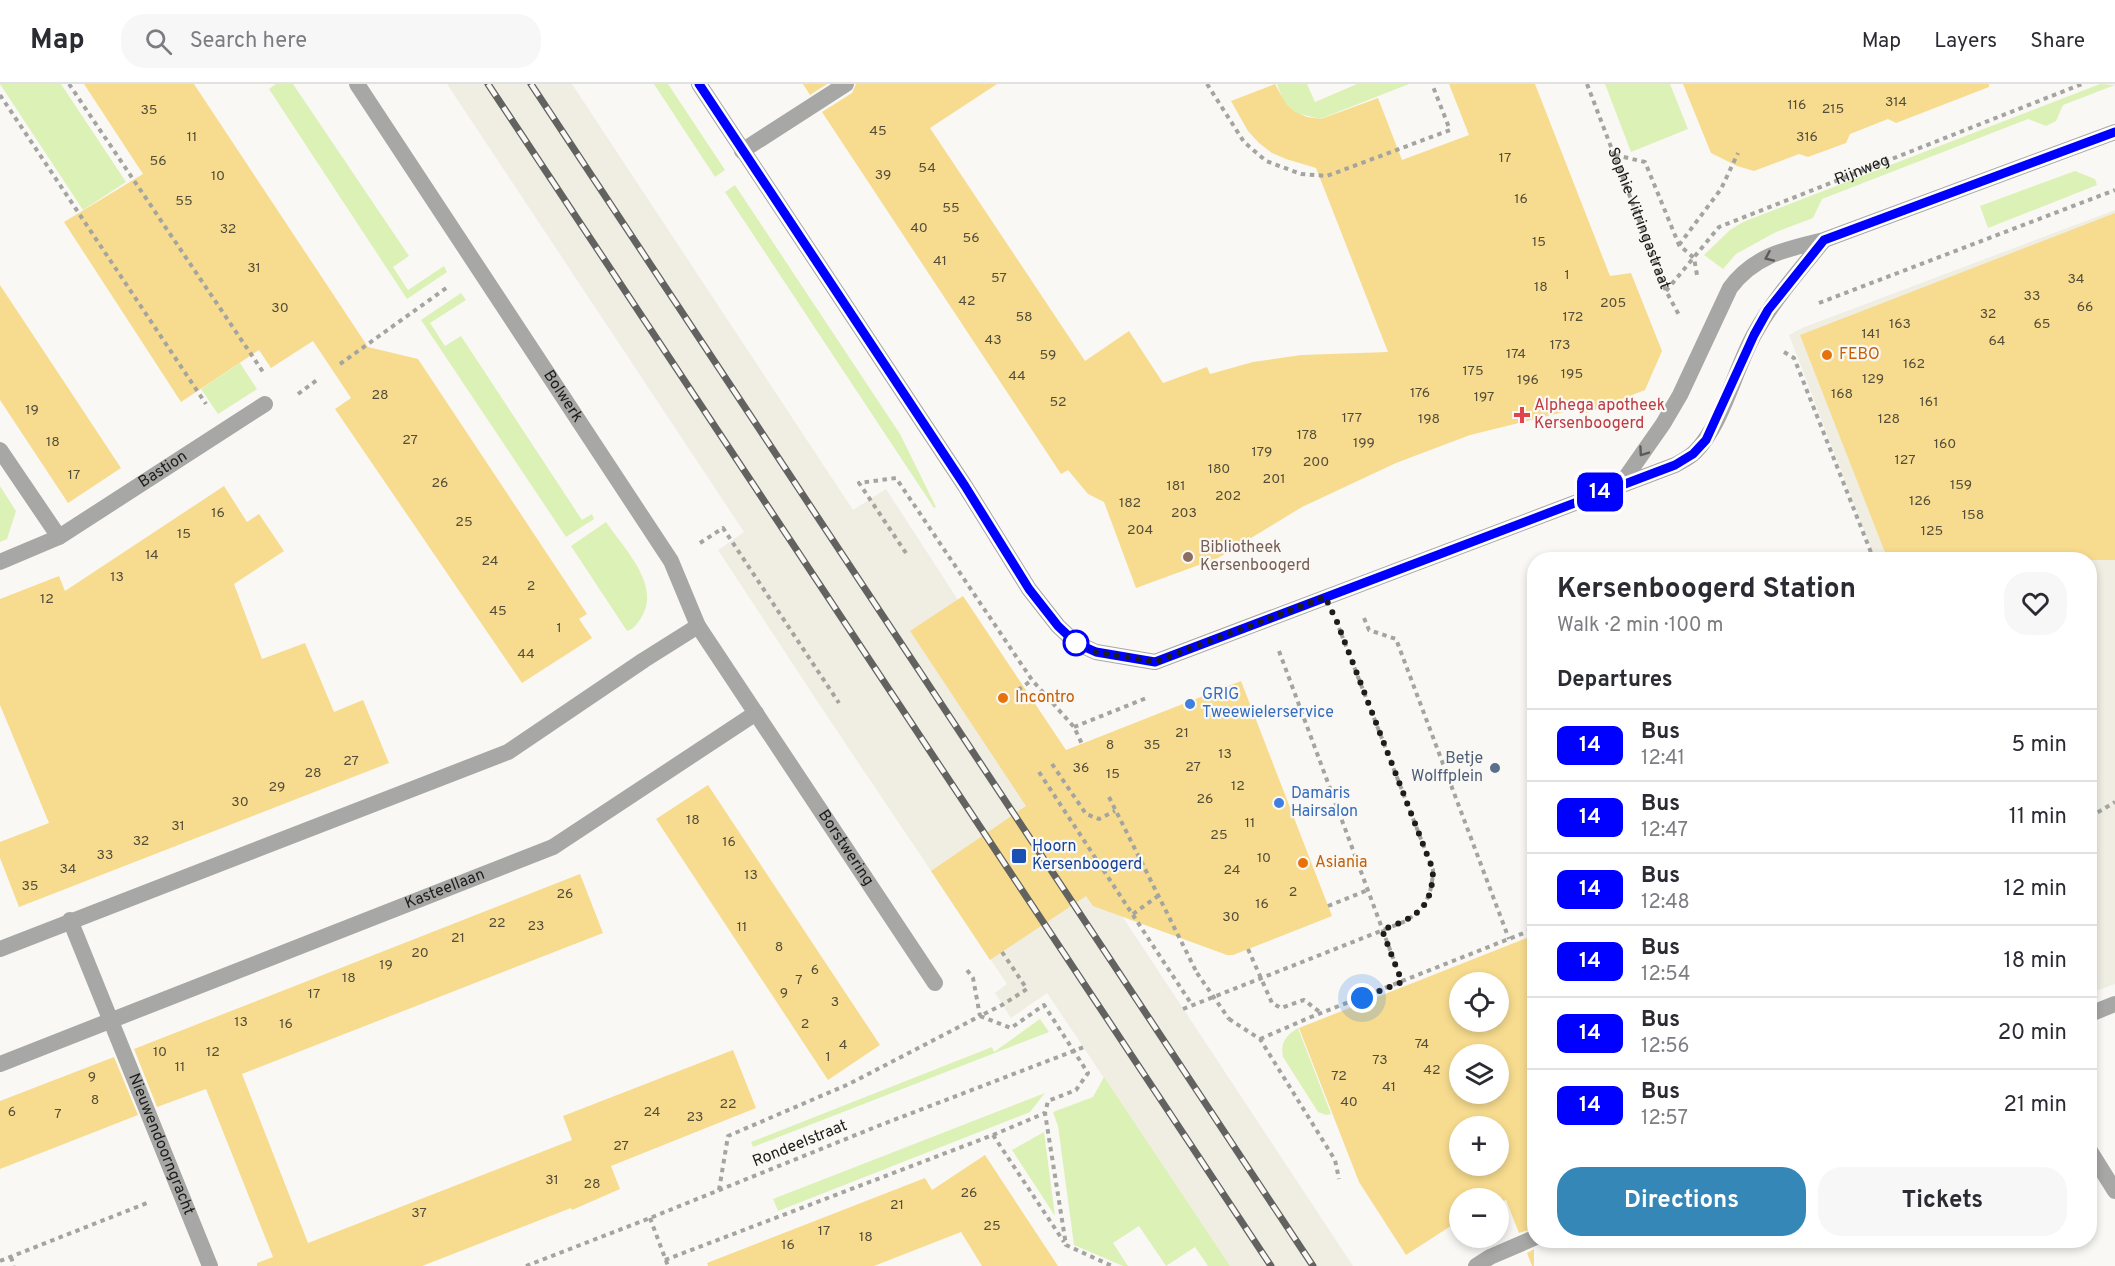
<!DOCTYPE html>
<meta charset="utf-8">
<style>
body{margin:0;font-family:Overpass,sans-serif;background:#f7f7f7;color:#2b2b33;height:100vh;display:flex;flex-direction:column;font-size:22px;white-space:nowrap}
*{box-sizing:border-box;margin:0}
p{font-size:20px;color:#7c7c81}
.icon{flex:none;width:33px;height:33px;fill:none;stroke:currentColor;stroke-width:2;stroke-linecap:round;stroke-linejoin:round}
.map{position:relative;flex:1;overflow:hidden}
.sheet{position:absolute;left:1527px;top:468px;width:570px;height:696px;display:flex;flex-direction:column;background:#fff;border-radius:24px;box-shadow:0 3px 9px #0003}
.sheet>*{flex:none}
.badge{padding:0 12px;border-radius:9px;font-size:21px;line-height:39px}
.tools{position:absolute;left:1449px;top:888px;display:grid;gap:12px}
.tools a{display:grid;place-items:center;width:60px;height:60px;border-radius:50%;background:#fff;box-shadow:0 3px 9px #0003;font-size:30px}
.you{position:absolute;width:30px;height:30px;margin:-15px;border:4px solid #fff;border-radius:50%;background:#1a73e8;box-shadow:0 0 0 9px #1a73e833}
.map>.badge{position:absolute;translate:-50% -50%;box-shadow:0 0 0 3px #fff}
h2{padding:0 30px;font-size:22px;line-height:54px}
.round{display:grid;place-items:center;flex:none;width:63px;height:63px;border-radius:24px;background:#f7f7f7}
.head{display:flex;align-items:center;justify-content:space-between;height:102px;padding:0 30px}
h1{font-size:28px;font-weight:700;line-height:45px}
.action{display:flex;gap:12px;margin-top:auto;padding:12px 30px}
.action a{flex:1;height:69px;border-radius:24px;background:#3587b7;color:#fff;font-size:24px;font-weight:700;line-height:69px;text-align:center}
.action a+a{background:#f7f7f7;color:#2b2b33}
ul{padding:0;list-style:none}
li{display:flex;align-items:center;gap:18px;height:72px;padding:0 30px;border-top:2px solid #e1e1e2}
li div{flex:1}
li b{display:block;font-size:22px}
li em{font-style:normal}
li .badge{min-width:66px;font-weight:700;text-align:center}
header{display:flex;align-items:center;gap:36px;box-sizing:border-box;height:84px;padding:0 30px;background:#fff;border-bottom:2px solid #e1e1e2}
header strong{font-size:28px}
nav{display:flex;gap:33px;margin-inline-start:auto;font-size:21px}
.search{width:420px;height:54px;background:#f7f7f7;display:flex;align-items:center;gap:15px;box-sizing:border-box;padding:0 21px;border-radius:24px;color:#7c7c81;font-size:22px}
.map>svg:first-child{display:block}
.built{fill:#f0ede2}
.green{fill:#dcf1b6}
.building{fill:#f7dc8f;fill-rule:evenodd}
.lines{fill:none;stroke-linecap:round;stroke-linejoin:round}
.path{stroke:#a4a4a1;stroke-width:4;stroke-dasharray:4.5 4.5;stroke-linecap:butt}
.pedestrian{stroke:#a7a7a5;stroke-width:16}
.minor{stroke:#a7a7a5;stroke-width:16}
.tertiary{stroke:#a7a7a5;stroke-width:16}
.rail-casing{stroke:#626260;stroke-width:7}
.rail{stroke:#f9f8f5;stroke-width:4.5;stroke-dasharray:14;stroke-linecap:butt}
.path-bridge{stroke:#a4a4a1;stroke-width:4;stroke-dasharray:4.5 4.5;stroke-linecap:butt}
.oneway{stroke:#5b5b5a}
.line-casing{stroke:#fff;stroke-width:14}
.line{stroke:#00f;stroke-width:9}
.walk{stroke:#1d1d1c;stroke-width:6;stroke-dasharray:0 10.8}
.food-dot{fill:#e8710a;stroke:#f9f8f5;stroke-width:2}
.health-dot{fill:#e0444e;stroke:#f9f8f5;stroke-width:2}
.education-dot{fill:#8d6e63;stroke:#f9f8f5;stroke-width:2}
.stop-dot{fill:#fff;stroke:#00f;stroke-width:3}
.shop-dot{fill:#3f7fe0;stroke:#f9f8f5;stroke-width:2}
.service-dot{fill:#5c6f8a;stroke:#f9f8f5;stroke-width:2}
.transit-dot{fill:#1a4fb4;stroke:#f9f8f5;stroke-width:2}
.labels{text-anchor:middle;dominant-baseline:central;stroke-width:4.5;stroke-linejoin:round;paint-order:stroke}
.number-label{font-size:14px;fill:#544d39}
.street-label{font-size:16px;fill:#1d1d1c;stroke:#f9f8f5}
.food-label{font-size:16px;fill:#c56008;stroke:#f9f8f5;text-anchor:start}
.health-label{font-size:16px;fill:#be3a42;stroke:#f9f8f5;text-anchor:start}
.education-label{font-size:16px;fill:#785e54;stroke:#f9f8f5;text-anchor:start}
.shop-label{font-size:16px;fill:#366cbe;stroke:#f9f8f5;text-anchor:start}
.service-label{font-size:16px;fill:#4e5e75;stroke:#f9f8f5;text-anchor:end}
.transit-label{font-size:16px;fill:#164399;stroke:#f9f8f5;text-anchor:start}
</style>
<header>
<strong>Map</strong>
<div class="search"><svg class="icon" aria-label="search" viewBox="0 0 24 24"><circle cx="10" cy="10" r="6"/><path d="M15 15l6 6"/></svg>Search here</div>
<nav><a>Map</a><a>Layers</a><a>Share</a></nav>
</header>
<div class="map">
<svg width="2115" height="1182" viewBox="0 0 2115 1182">
<rect width="100%" height="100%" fill="#f9f8f5"/>
<path class="built" d="M447,0H572L853,426L886,405L960,519L1031,694L1353,1182H1230L1047,909L1011,934L995,909L1007,900L825,629L718,466L744,448Z
M2115,126V900L2090,909V476L1875,475L1789,251L1802,244Z"/>
<path class="green" d="M0,0H61L126,98L83,126Z
M276,0H293L409,172L393,183L408,206L444,182L447,188L407,215L269,5Z
M654,0H668L725,86L715,93Z
M1277,0H1307L1315,18L1357,0H1409L1320,35L1296,29L1284,19Z
M1605,0H1670L1688,45L1631,68Z
M2100,0L2115,1L2063,21L2056,37L2046,42L2028,35L1822,115L1813,134L1776,148L1736,170L1723,185L1704,171L1730,146L1743,138Z
M2075,87L2095,95L2097,101L1988,144L1980,122Z
M735,101L900,350L936,423L934,424L725,108Z
M461,209L466,216L430,239L445,262L461,252L582,436L592,430L594,435L566,453L421,236Z
M240,279L257,305L218,330L201,305Z
M0,402L16,427L7,455L0,458Z
M606,438C624,465 662,501 641,534C637,540 634,545 627,547L571,462Z
M1040,935L1049,948L753,1063L751,1058L992,963L994,968Z
M1298,944L1331,1030L1326,1031L1318,1028L1283,973C1280,959 1286,951 1298,944Z
M1104,993L1230,1182H1208L1195,1163L1166,1182L1139,1142L1113,1159L1128,1182H1123L1074,1161L1058,1042L1053,1028L1093,1013Z
M1045,1009L1030,1028L778,1127L773,1115Z
M1044,1048L1055,1132L1012,1066Z"/>
<path class="building" d="M84,0H194L368,263L418,275L587,530L579,535L592,554L522,599L335,325L351,314L313,257L271,284L259,266L181,318L64,138L143,90Z
M803,0H827L810,11Z
M856,0H997L930,44L1085,277L1129,247L1163,299L1207,283L1210,290L1253,278L1301,271L1388,268L1316,84L1286,75L1272,69L1259,59L1248,47L1231,17L1275,0L1286,20L1295,28L1307,33L1321,35L1378,14L1402,76L1469,51L1449,0H1535L1610,192L1631,189L1662,267L1645,306L1586,329L1584,323L1470,351L1396,379L1302,423L1218,474L1136,504L1104,418L1088,410L1068,386L1061,390L822,28L852,9Z
M1683,0H1989V3L1896,39L1888,35L1850,50L1846,59L1808,73L1799,70L1754,87L1737,82L1711,69Z
M2115,129V476H1888L1800,251Z
M0,201L121,384L68,419L0,316Z
M224,402L247,438L259,430L284,467L234,500L262,575L305,559L334,628L363,616L389,679L19,823L0,774V758L49,739L0,621V515L59,492L65,507Z
M963,512L1066,666L1241,597L1332,832L1233,871H1227L1093,822L1086,812L990,876L931,787L1026,722L910,547Z
M708,701L880,961L828,996L656,735Z
M580,790L603,849L242,990L308,1159L572,1056L563,1032L733,966L756,1024L611,1082L620,1105L572,1126L571,1124L422,1182H257V1179L273,1173L206,1005L157,1023L134,965Z
M1534,851V1144L1519,1149L1506,1116L1498,1119V1114H1460V1136L1406,1171L1359,1098L1299,944ZM1460,898H1498V938H1460ZM1460,970H1498V1010H1460ZM1460,1042H1498V1082H1460Z
M114,973L138,1031L0,1085V1017Z
M985,1071L1058,1182H982L961,1148L874,1182H708L707,1179L925,1094L932,1106Z
M1534,1165V1182H1532L1527,1169Z"/>
<g class="lines">
<g class="path">
<path d="M69,0L263,288"/>
<path d="M1207,0L1244,58L1266,77L1301,90L1327,92L1450,46L1432,0"/>
<path id="s1" d="M1587,0L1666,207L1679,231"/>
<path d="M0,11L206,320"/>
<path d="M1615,71L1645,78L1679,161L1694,174L1697,191"/>
<path d="M1679,161L1721,105L1738,69"/>
<path id="s2" d="M1666,207L1719,143L2082,0"/>
<path d="M1819,219L2115,106"/>
<path d="M1784,268L1794,274L1874,476"/>
<path d="M340,280L449,202"/>
<path d="M298,310L317,296"/>
<path d="M700,459L723,444L839,619"/>
<path d="M906,469L859,399L896,394L1032,596L1074,643L1082,660"/>
<path d="M1364,534L1369,546L1396,555L1509,855"/>
<path d="M1279,567L1402,898"/>
<path d="M1018,606L1032,596"/>
<path d="M1074,643L1149,613"/>
<path d="M1052,680L1086,730L1099,735L1115,727"/>
<path d="M1039,688L1192,921"/>
<path d="M1109,713L1197,889"/>
<path d="M2090,733L2115,718"/>
<path d="M1328,822L1368,806"/>
<path d="M1133,830L1158,812"/>
<path d="M1248,865L1272,919L1281,924L1304,916L1321,929"/>
<path d="M1002,868L1027,905L1002,921L980,932L1011,944L1044,921L1088,989L1076,1006L1048,1017L1045,1029L1066,1161L1112,1182"/>
<path d="M1183,925L1406,837C1426,823 1432,811 1433,786L1339,544"/>
<path d="M1229,935L1260,955L1335,1076L1339,1095"/>
<path d="M1260,955L1311,933L1534,845"/>
<path d="M993,1051L1064,1158"/>
<path d="M719,1106L728,1052L849,1000L980,932L973,894L967,886"/>
<path d="M650,1134L668,1182"/>
<path d="M1929,1156H1932"/>
<path d="M11,1173L14,1182"/>
<path d="M665,1176L993,1051L1045,1029"/>
<path d="M0,1177L147,1119"/>
<path d="M526,1182L650,1134L878,1042L1084,963"/>
</g>
<g class="pedestrian">
<path d="M0,366L59,453"/>
<path id="s3" d="M0,478L59,453L265,320"/>
</g>
<g class="minor">
<path id="s4" d="M357,0L671,477L698,542L935,899"/>
<path d="M742,67L846,0"/>
<path id="s5" d="M70,836L210,1182"/>
<path d="M0,865L508,668L644,576L698,542"/>
<path d="M2090,930L2115,920"/>
<path id="s6" d="M0,980L553,763L756,629"/>
<path d="M2090,1067L2115,1107"/>
<path d="M1476,1182L1490,1173L1534,1154"/>
</g>
<path class="tertiary" d="M699,0L965,402L1029,505L1058,542L1076,559L1096,568L1155,578L1675,381C1682,377 1689,374 1695,368C1723,340 1735,284 1755,249C1774,215 1800,186 1824,156
M1621,400L1663,340L1680,311L1730,204C1754,171 1787,165 1824,156L2115,48"/>
<defs>
<path id="rail" d="M488,0L1271,1182
M531,0L1313,1182"/>
</defs>
<use href="#rail" class="rail-casing"/>
<use href="#rail" class="rail"/>
<path class="path-bridge" d="M1197,889L1229,935"/>
</g>
<defs><path id="oneway-chevron" d="M-2-3.5L2.5 0L-2 3.5" fill="none" stroke-width="1.6" stroke-linecap="round" stroke-linejoin="round" transform="scale(1.5)"/></defs>
<g class="oneway">
<use href="#oneway-chevron" transform="translate(1769 173) rotate(156)"/>
<use href="#oneway-chevron" transform="translate(1643 368) rotate(125)"/>
</g>
<g class="lines">
<defs>
<path id="line" d="M699,0L965,402L1029,505L1058,542L1076,559L1096,568L1155,578L1675,381L1693,370L1706,356L1754,251L1768,226L1824,156L2115,48"/>
</defs>
<use href="#line" class="line-casing"/>
<use href="#line" class="line"/>
<path class="walk" d="M1076,559L1096,568L1155,578L1325,513L1337,538L1433,786C1432,826 1416,833 1382,846L1402,898L1362,914"/>
</g>
<g class="food-dot">
<circle cx="1827" cy="271" r="6"/>
<circle cx="1003" cy="614" r="6"/>
<circle cx="1303" cy="779" r="6"/>
</g>
<path class="health-dot" d="M1519 322h6v6h6v6h-6v6h-6v-6h-6v-6h6z"/>
<circle class="education-dot" cx="1188" cy="473" r="6"/>
<circle class="stop-dot" cx="1076" cy="559" r="12"/>
<g class="shop-dot">
<circle cx="1190" cy="620" r="6"/>
<circle cx="1279" cy="719" r="6"/>
</g>
<circle class="service-dot" cx="1495" cy="684" r="6"/>
<rect class="transit-dot" x="1011" y="764" width="16" height="16" rx="3"/>
<g class="labels">
<g class="number-label">
<text x="1896" y="18">314</text>
<text x="1797" y="21">116</text>
<text x="1833" y="25">215</text>
<text x="149" y="26">35</text>
<text x="878" y="47">45</text>
<text x="192" y="53">11</text>
<text x="1807" y="53">316</text>
<text x="1505" y="74">17</text>
<text x="158" y="77">56</text>
<text x="927" y="84">54</text>
<text x="883" y="91">39</text>
<text x="218" y="92">10</text>
<text x="1521" y="115">16</text>
<text x="184" y="117">55</text>
<text x="951" y="124">55</text>
<text x="919" y="144">40</text>
<text x="228" y="145">32</text>
<text x="971" y="154">56</text>
<text x="1539" y="158">15</text>
<text x="940" y="177">41</text>
<text x="254" y="184">31</text>
<text x="1567" y="191">1</text>
<text x="999" y="194">57</text>
<text x="2076" y="195">34</text>
<text x="1541" y="203">18</text>
<text x="2032" y="212">33</text>
<text x="967" y="217">42</text>
<text x="1613" y="219">205</text>
<text x="2085" y="223">66</text>
<text x="280" y="224">30</text>
<text x="1988" y="230">32</text>
<text x="1024" y="233">58</text>
<text x="1573" y="233">172</text>
<text x="1900" y="240">163</text>
<text x="2042" y="240">65</text>
<text x="1871" y="250">141</text>
<text x="993" y="256">43</text>
<text x="1997" y="257">64</text>
<text x="1560" y="261">173</text>
<text x="1516" y="270">174</text>
<text x="1048" y="271">59</text>
<text x="1914" y="280">162</text>
<text x="1473" y="287">175</text>
<text x="1572" y="290">195</text>
<text x="1017" y="292">44</text>
<text x="1873" y="295">129</text>
<text x="1528" y="296">196</text>
<text x="1420" y="309">176</text>
<text x="1842" y="310">168</text>
<text x="380" y="311">28</text>
<text x="1484" y="313">197</text>
<text x="1058" y="318">52</text>
<text x="1929" y="318">161</text>
<text x="32" y="326">19</text>
<text x="1352" y="334">177</text>
<text x="1429" y="335">198</text>
<text x="1889" y="335">128</text>
<text x="1307" y="351">178</text>
<text x="410" y="356">27</text>
<text x="53" y="358">18</text>
<text x="1364" y="359">199</text>
<text x="1945" y="360">160</text>
<text x="1262" y="368">179</text>
<text x="1905" y="376">127</text>
<text x="1316" y="378">200</text>
<text x="1219" y="385">180</text>
<text x="74" y="391">17</text>
<text x="1274" y="395">201</text>
<text x="440" y="399">26</text>
<text x="1961" y="401">159</text>
<text x="1176" y="402">181</text>
<text x="1228" y="412">202</text>
<text x="1920" y="417">126</text>
<text x="1130" y="419">182</text>
<text x="218" y="429">16</text>
<text x="1184" y="429">203</text>
<text x="1973" y="431">158</text>
<text x="464" y="438">25</text>
<text x="1140" y="446">204</text>
<text x="1932" y="447">125</text>
<text x="184" y="450">15</text>
<text x="152" y="471">14</text>
<text x="490" y="477">24</text>
<text x="117" y="493">13</text>
<text x="531" y="502">2</text>
<text x="47" y="515">12</text>
<text x="498" y="527">45</text>
<text x="559" y="544">1</text>
<text x="526" y="570">44</text>
<text x="1182" y="649">21</text>
<text x="1110" y="661">8</text>
<text x="1152" y="661">35</text>
<text x="1225" y="670">13</text>
<text x="351" y="677">27</text>
<text x="1193" y="683">27</text>
<text x="1081" y="684">36</text>
<text x="313" y="689">28</text>
<text x="1113" y="690">15</text>
<text x="1238" y="702">12</text>
<text x="277" y="703">29</text>
<text x="1205" y="715">26</text>
<text x="240" y="718">30</text>
<text x="693" y="736">18</text>
<text x="1250" y="739">11</text>
<text x="178" y="742">31</text>
<text x="1219" y="751">25</text>
<text x="141" y="757">32</text>
<text x="729" y="758">16</text>
<text x="105" y="771">33</text>
<text x="1264" y="774">10</text>
<text x="68" y="785">34</text>
<text x="1232" y="786">24</text>
<text x="751" y="791">13</text>
<text x="30" y="802">35</text>
<text x="1293" y="808">2</text>
<text x="565" y="810">26</text>
<text x="1262" y="820">16</text>
<text x="1231" y="833">30</text>
<text x="497" y="839">22</text>
<text x="536" y="842">23</text>
<text x="742" y="843">11</text>
<text x="458" y="854">21</text>
<text x="779" y="863">8</text>
<text x="420" y="869">20</text>
<text x="386" y="881">19</text>
<text x="815" y="886">6</text>
<text x="349" y="894">18</text>
<text x="799" y="896">7</text>
<text x="784" y="909">9</text>
<text x="314" y="910">17</text>
<text x="835" y="918">3</text>
<text x="241" y="938">13</text>
<text x="286" y="940">16</text>
<text x="805" y="940">2</text>
<text x="1422" y="960">74</text>
<text x="843" y="961">4</text>
<text x="160" y="968">10</text>
<text x="213" y="968">12</text>
<text x="828" y="973">1</text>
<text x="1380" y="976">73</text>
<text x="180" y="983">11</text>
<text x="1432" y="986">42</text>
<text x="1339" y="992">72</text>
<text x="92" y="993">9</text>
<text x="1389" y="1003">41</text>
<text x="95" y="1016">8</text>
<text x="1349" y="1018">40</text>
<text x="728" y="1020">22</text>
<text x="12" y="1028">6</text>
<text x="652" y="1028">24</text>
<text x="58" y="1030">7</text>
<text x="695" y="1033">23</text>
<text x="621" y="1062">27</text>
<text x="552" y="1096">31</text>
<text x="592" y="1100">28</text>
<text x="969" y="1109">26</text>
<text x="897" y="1121">21</text>
<text x="419" y="1129">37</text>
<text x="992" y="1142">25</text>
<text x="824" y="1147">17</text>
<text x="866" y="1153">18</text>
<text x="788" y="1161">16</text>
</g>
<g class="street-label">
<text stroke="none"><textPath href="#s2" startOffset="237">Rijnweg</textPath></text>
<text stroke="none"><textPath href="#s1" startOffset="144">Sophie Vitringastraat</textPath></text>
<text stroke="none"><textPath href="#s4" startOffset="374">Bolwerk</textPath></text>
<text stroke="none"><textPath href="#s3" startOffset="188">Bastion</textPath></text>
<text stroke="none"><textPath href="#s4" startOffset="908">Borstwering</textPath></text>
<text stroke="none"><textPath href="#s6" startOffset="478">Kasteellaan</textPath></text>
<text stroke="none"><textPath href="#s5" startOffset="242">Nieuwendoorngracht</textPath></text>
<text transform="translate(800 1060) rotate(-22)">Rondeelstraat</text>
</g>
<g class="food-label">
<text x="1839" y="271">FEBO</text>
<text x="1015" y="614">Incontro</text>
<text x="1315" y="779">Asiania</text>
</g>
<g class="health-label">
<text x="1534" y="322">Alphega apotheek<tspan x="1534" dy="18">Kersenboogerd</tspan></text>
</g>
<g class="education-label">
<text x="1200" y="464">Bibliotheek<tspan x="1200" dy="18">Kersenboogerd</tspan></text>
</g>
<g class="shop-label">
<text x="1202" y="611">GRIG<tspan x="1202" dy="18">Tweewielerservice</tspan></text>
<text x="1291" y="710">Damaris<tspan x="1291" dy="18">Hairsalon</tspan></text>
</g>
<g class="service-label">
<text x="1483" y="675">Betje<tspan x="1483" dy="18">Wolffplein</tspan></text>
</g>
<g class="transit-label">
<text x="1032" y="763">Hoorn<tspan x="1032" dy="18">Kersenboogerd</tspan></text>
</g>
</g>
</svg>
<div class="tools">
<a><svg class="icon" aria-label="locate" viewBox="0 0 24 24"><circle cx="12" cy="12" r="6"/><path d="M12 2v4M12 18v4M2 12h4M18 12h4"/></svg></a>
<a><svg class="icon" aria-label="layers" viewBox="0 0 24 24"><path d="M12 4l9 5-9 5-9-5zM3 14l9 5 9-5"/></svg></a>
<a>+</a>
<a>−</a>
</div>
<div class="you" style="left:1362px;top:914px"></div>
<b class="badge" style="left:1600px;top:408px;background:#00f;color:#fff">14</b>
<section class="sheet">
<div class="head"><div><h1>Kersenboogerd Station</h1><p>Walk · 2 min · 100 m</p></div><a class="round"><svg class="icon" aria-label="heart" viewBox="0 0 24 24"><path d="M12 20l-8-8c-3-5 5-10 8-4 3-6 11-1 8 4z"/></svg></a></div>
<h2>Departures</h2>
<ul>
<li><span class="badge" style="background:#00f;color:#fff">14</span><div><b>Bus</b><p>12:41</p></div><em>5 min</em></li>
<li><span class="badge" style="background:#00f;color:#fff">14</span><div><b>Bus</b><p>12:47</p></div><em>11 min</em></li>
<li><span class="badge" style="background:#00f;color:#fff">14</span><div><b>Bus</b><p>12:48</p></div><em>12 min</em></li>
<li><span class="badge" style="background:#00f;color:#fff">14</span><div><b>Bus</b><p>12:54</p></div><em>18 min</em></li>
<li><span class="badge" style="background:#00f;color:#fff">14</span><div><b>Bus</b><p>12:56</p></div><em>20 min</em></li>
<li><span class="badge" style="background:#00f;color:#fff">14</span><div><b>Bus</b><p>12:57</p></div><em>21 min</em></li>
</ul>
<div class="action"><a>Directions</a><a>Tickets</a></div>
</section>
</div>
